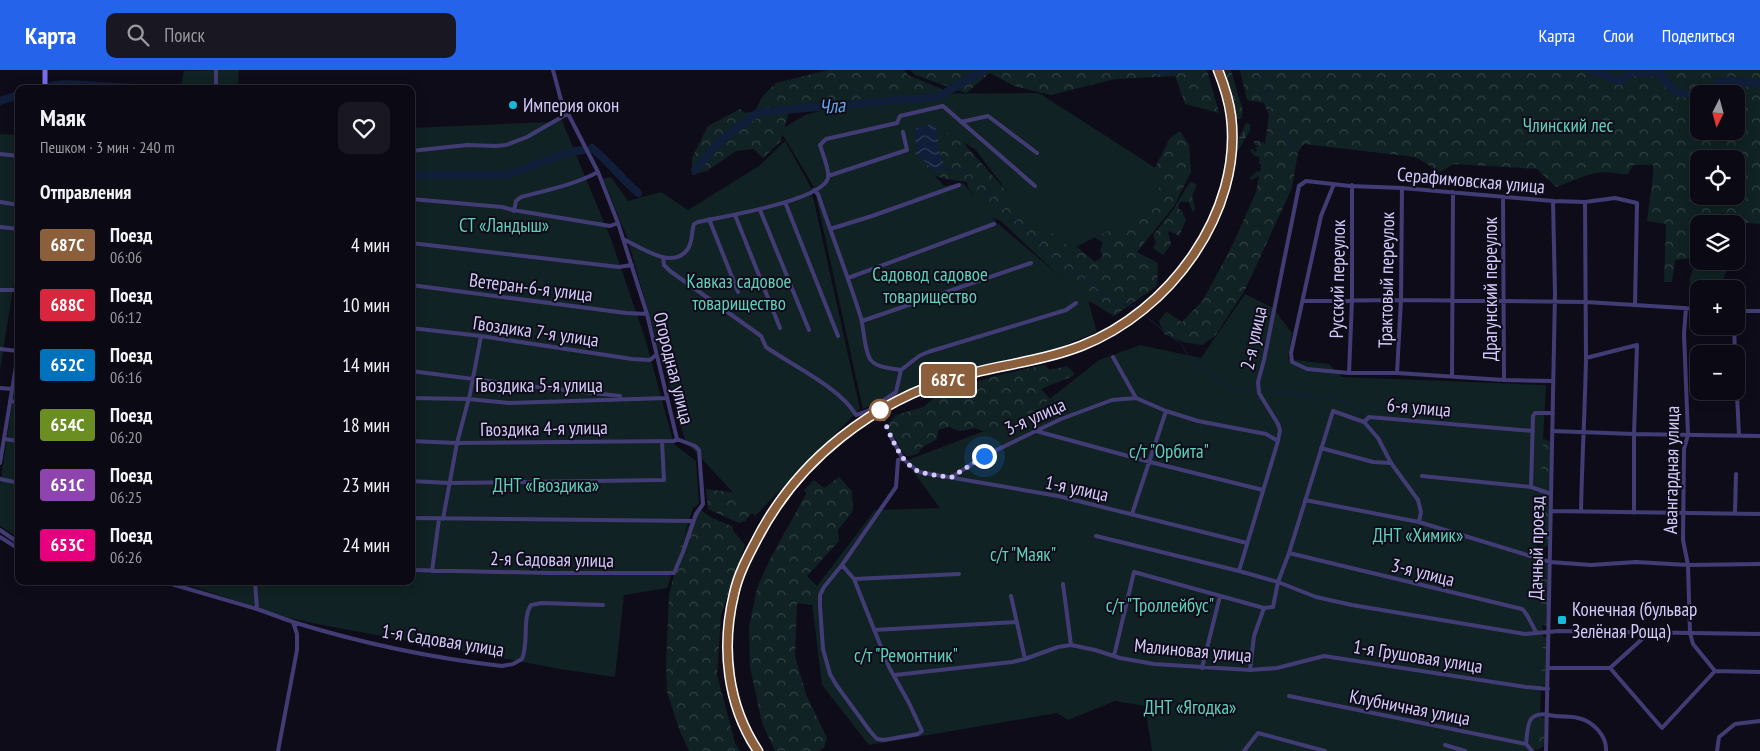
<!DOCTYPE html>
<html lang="ru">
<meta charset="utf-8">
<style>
body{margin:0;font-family:"PT Sans Narrow",sans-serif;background:#191722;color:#f1f3f6;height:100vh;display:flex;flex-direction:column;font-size:19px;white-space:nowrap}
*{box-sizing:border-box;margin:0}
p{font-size:16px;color:#9a9aa0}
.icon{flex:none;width:28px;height:28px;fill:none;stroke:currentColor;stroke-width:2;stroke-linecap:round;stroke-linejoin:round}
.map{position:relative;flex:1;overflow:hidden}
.panel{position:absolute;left:15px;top:15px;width:400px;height:500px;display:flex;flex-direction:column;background:#0b0914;border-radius:10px;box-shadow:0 2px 12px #0003,0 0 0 1px #2b2a34}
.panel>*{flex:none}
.badge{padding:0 10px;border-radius:4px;font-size:18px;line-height:32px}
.needle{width:32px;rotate:186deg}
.controls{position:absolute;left:1690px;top:15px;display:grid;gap:10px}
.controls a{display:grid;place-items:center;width:55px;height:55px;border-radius:10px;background:#0b0914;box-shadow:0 2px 12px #0003,0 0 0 1px #2b2a34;font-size:25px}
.you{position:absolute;width:25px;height:25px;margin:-12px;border:4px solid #fff;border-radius:50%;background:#1a73e8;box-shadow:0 0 0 8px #1a73e833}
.map>.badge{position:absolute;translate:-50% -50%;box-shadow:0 0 0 2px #fff}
h2{padding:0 25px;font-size:19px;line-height:45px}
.round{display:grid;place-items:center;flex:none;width:52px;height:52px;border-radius:10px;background:#191722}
.overview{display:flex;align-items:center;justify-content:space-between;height:85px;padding:0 25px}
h1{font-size:24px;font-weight:700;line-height:38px}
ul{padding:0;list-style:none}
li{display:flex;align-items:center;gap:15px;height:60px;padding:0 25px}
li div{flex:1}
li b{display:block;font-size:19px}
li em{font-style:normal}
li .badge{min-width:55px;font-weight:700;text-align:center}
header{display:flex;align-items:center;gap:30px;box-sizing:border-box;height:70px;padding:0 25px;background:#2563eb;color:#fff}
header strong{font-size:24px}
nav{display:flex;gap:28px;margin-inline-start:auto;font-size:18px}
.search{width:350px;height:45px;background:#191722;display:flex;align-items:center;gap:12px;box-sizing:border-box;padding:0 18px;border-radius:10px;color:#9a9aa0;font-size:19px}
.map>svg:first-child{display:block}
.forest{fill:url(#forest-crowns);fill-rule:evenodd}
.wetland{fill:url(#wetland-marsh)}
.garden{fill:#102223}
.water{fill:url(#water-waves)}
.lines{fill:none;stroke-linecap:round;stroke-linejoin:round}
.stream{stroke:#101e3a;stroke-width:1}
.river{stroke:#101e3a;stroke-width:8}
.street{stroke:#423c74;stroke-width:4}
.secondary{stroke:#776bef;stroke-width:5}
.rail{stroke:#17bad9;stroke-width:1;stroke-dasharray:8 6;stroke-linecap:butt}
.line-casing{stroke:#fff;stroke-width:11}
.line{stroke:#8b5e3c;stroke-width:8}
.walk{stroke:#d3caf9;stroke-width:5;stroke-dasharray:0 9}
.poi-dot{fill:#17bad9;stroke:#0f0c1a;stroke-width:2}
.stop-dot{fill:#fff;stroke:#8b5e3c;stroke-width:2.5}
.labels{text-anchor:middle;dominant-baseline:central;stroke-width:4;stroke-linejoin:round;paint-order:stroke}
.poi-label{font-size:19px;fill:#d3caf9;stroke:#0f0c1a;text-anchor:start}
.park-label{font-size:19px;fill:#60d0bb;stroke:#0f0c1a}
.street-label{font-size:19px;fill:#d3caf9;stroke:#0f0c1a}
.water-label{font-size:20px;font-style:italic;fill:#63a6ef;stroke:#0f0c1a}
</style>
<header>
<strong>Карта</strong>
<div class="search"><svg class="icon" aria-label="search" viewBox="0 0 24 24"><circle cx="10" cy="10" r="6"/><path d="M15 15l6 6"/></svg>Поиск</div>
<nav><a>Карта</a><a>Слои</a><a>Поделиться</a></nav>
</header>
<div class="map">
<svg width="1760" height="681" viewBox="0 0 1760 681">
<defs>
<pattern id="forest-crowns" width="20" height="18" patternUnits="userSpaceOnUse" patternTransform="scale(1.25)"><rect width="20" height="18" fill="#102223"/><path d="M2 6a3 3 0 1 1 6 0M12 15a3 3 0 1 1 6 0" fill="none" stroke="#324144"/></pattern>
<pattern id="wetland-marsh" width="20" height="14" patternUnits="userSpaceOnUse" patternTransform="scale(1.25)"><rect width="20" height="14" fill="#102223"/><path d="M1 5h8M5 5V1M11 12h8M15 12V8" fill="none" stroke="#324144"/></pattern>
<pattern id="water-waves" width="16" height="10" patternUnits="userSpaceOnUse" patternTransform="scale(1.25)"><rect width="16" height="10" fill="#101e3a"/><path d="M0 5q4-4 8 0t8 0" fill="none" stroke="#323d57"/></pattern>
</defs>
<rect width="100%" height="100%" fill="#0f0c1a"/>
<path class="forest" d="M828,0H904L908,5L956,25L799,42L794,40L788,45L781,71L763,88L753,79L736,81L707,101L692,105V88L708,56L740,39L745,43L755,41L762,27L776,13Z
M910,0H1207L1219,43L1185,34L1175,6L1115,9L1051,25L1014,16L990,3L966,23L915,5Z
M1221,0H1231L1243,41L1241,49H1236L1232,43L1227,16Z
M1240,0H1760V154L1732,152L1723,143L1708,149L1705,154H1699V170L1692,188L1675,190L1672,212H1664L1666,154L1647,151L1653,106V95H1633L1628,104C1619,105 1612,102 1603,102C1588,103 1571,112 1556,117C1550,110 1543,106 1537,99L1454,94L1440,102L1415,87L1304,74L1298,82L1292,118L1245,220L1215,266L1202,275L1183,272L1164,264L1159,250L1167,242L1182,252L1203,230L1233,174L1256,122L1259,106L1251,110L1250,108L1257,101L1260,102L1261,94L1258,93L1260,90L1259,87L1254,86L1250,80L1252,79L1256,82L1257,80L1255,78L1258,77L1254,74V71H1260L1261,75L1262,72L1265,74L1269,45L1264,33L1247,30ZM1699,24H1736V61H1699ZM1699,89H1736V126H1699Z
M931,57L962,68L966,76L1019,135L1059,162L1095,192L1103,186L1100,180L1103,173L1088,163L1151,106L1170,68L1180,61L1189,75L1191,102L1174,136L1137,182L1158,193L1157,216L1114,246L1091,232H1082L1075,221L1001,151L987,145L968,117L967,112C938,108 932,109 912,85L914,76L939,84Z
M1192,112L1197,115L1192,126L1195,138L1193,143L1189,132H1180L1178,138L1182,141L1186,150C1183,155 1182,161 1179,166L1169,161L1168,163L1171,174L1163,185L1153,178L1156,172L1153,165L1173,140L1189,113Z
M1045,295L1050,300L1067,296L1074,303L1073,306L1041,319L1052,331L1033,345L990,364L975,358L960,361L949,357L938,360L937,369L921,378L918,384L907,386C897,378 899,368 886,360V356L896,345L923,337L933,329L934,325L958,313L965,315L999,305Z
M1540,368L1550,371L1551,373L1549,475L1542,478L1534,466Z
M839,407L852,421L853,441L838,460L839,471L807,506L820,519L817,536L797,533L795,586L806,624L827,668L824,678L818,681H775L762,653L750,597L749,557L757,518L770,489L806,424L804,420L814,410L824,418Z
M706,419L738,423L760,433L745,451L739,453L708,439Z
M701,440L712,448L732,456L734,462L745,475L721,545L717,605L735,673L740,681H689L679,659L667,622L666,594L669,525L674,505L670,500L690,452Z
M1541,493L1547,494L1548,555L1547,556L1534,551L1538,504Z
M1542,566L1547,568L1546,615L1538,616Z
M1542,647L1545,649L1544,676L1538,680L1535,679L1533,650Z"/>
<path class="wetland" d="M1246,53L1250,54V60L1239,79L1236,80L1234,78Z"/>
<path class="garden" d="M217,0H239L238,18L239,19H47V16L98,18L129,16H181L184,1Z
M1039,23L1165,104L1149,140L1072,179L1018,136L975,79L948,63L935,65L912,81L944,116L963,113L996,152L1088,230L1097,262L1050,281L936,307L863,339L814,117L780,60L805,45L882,24Z
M560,46L611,169L645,268L674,374L696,391L699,434L693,438L667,518L624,525L615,607L560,599L317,554L289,548L176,511H411V58L549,52Z
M0,64L19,65V194H17L0,300Z
M785,71L811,118L860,339L755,446L685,371L627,167L603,109L611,107L628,131L661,122L688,140L759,96Z
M1699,183V191H1730L1720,219H1702L1691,215L1689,210Z
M1245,224L1273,238L1292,263L1288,289L1329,294L1342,307L1546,315L1537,477L1543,564L1540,644L1535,681H1152L1145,636L1115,631L1068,650L1057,643L869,675L822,615L811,524L875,440L940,438L905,391L1032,343L1099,290L1140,275L1201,288Z
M19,288V468L0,456V415Z"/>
<path class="water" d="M931,54L935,55L938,66V78L946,99L932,100C929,95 924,92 920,88C915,80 915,68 915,59Z"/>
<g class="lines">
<path class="stream" d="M1258,0L1266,18L1272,48L1286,66L1293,78L1295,85
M914,29L918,40
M920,44L923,57
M946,98L963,100L1055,187L1115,232L1135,236
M1145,246L1181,274L1192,291L1223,315L1239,320L1247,318H1256
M1261,319L1342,331L1364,346
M1369,351L1388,372L1396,388"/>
<path class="river" d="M1156,0L1161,1L1175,0
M1588,0L1620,11L1634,2L1660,3C1673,23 1675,25 1699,24
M45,19L55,15L66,14L151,19
M1705,24L1723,10L1760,14
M0,31L19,25
M592,78C609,92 622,109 638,123
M695,100L723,68L759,42L938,27L984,0
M411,105H507L569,82L583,80"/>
<path class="street" d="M553,0L561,30L598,102L618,153L647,244L677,369
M54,19L66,17L83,19
M216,19V0
M961,52L988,46L1037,83
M411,81L467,75L496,76L506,75L527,67L567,44
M0,84L19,86
M828,106L907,80L903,62
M1334,114L1321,146L1291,283L1292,292L1307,299L1349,303H1397L1504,310L1553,311
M814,120L818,124C832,166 848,206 861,248C864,259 864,279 870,289C876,298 891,298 901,300L919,286L928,282L1066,240L1076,233
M1503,127L1504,310
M411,129L502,137L513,140L604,155L610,156L618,153
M0,132L19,135
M785,132L838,266
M1585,132L1586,288
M760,140L809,260
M514,141L516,131L521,127C547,120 574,115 598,102
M735,145L780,258
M709,149L738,222
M0,157L19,159
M830,159L872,146L959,115
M623,169C640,177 672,200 687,180C693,173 691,163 694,154L698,152C720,147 822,131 828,108C830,101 822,82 820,75L826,69L897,53L900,46L943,36L1035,116
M411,173L619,197L632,195
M663,187L664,195L670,201L761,266L766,277C793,296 839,317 856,345L868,341L896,322L901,300
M848,208L994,154
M411,215L626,243L647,244
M0,220H19
M1303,231L1401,230L1586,232L1699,239
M1686,238L1684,264L1688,365L1684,379L1683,470L1688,495L1690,563L1693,574L1715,601
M1736,241H1760
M862,251L1031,193
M1734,256L1735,284
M411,258L481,266L632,289L650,290L656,285
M0,279L18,281
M1113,287L1136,328L1166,341L1198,351L1266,364L1278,371
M411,301L520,315L620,326
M1349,303L1352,230V115
M1397,303L1401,230L1402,118
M1736,305L1739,365
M1452,307L1453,122
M0,318L12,319
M411,328L468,329L509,333L667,328
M10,331L19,332
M1036,361L1150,392L1263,420
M1552,361L1634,364L1637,275L1586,288C1585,340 1582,390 1581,441
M1633,364L1760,366
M891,367L903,389L919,402L1058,426L1247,473
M4,369L19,371
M411,371L457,373L674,371L677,369
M1321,378L1373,392L1391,393
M0,393L19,278
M1422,406L1531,417L1533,346L1535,343H1553
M952,407L984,386L1061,349L1112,330L1136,328
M0,409L19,413
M411,411L449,413L664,410L662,371
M1531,417L1551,424
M1305,430L1419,452L1550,492L1591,495L1636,492L1688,495L1760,494
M1551,441L1760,444
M1634,443V364
M1132,444L1166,341
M1735,444L1736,404
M411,448L693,451
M443,449L457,373L470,324L481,266
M1419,452L1421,442L1418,430L1391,393L1378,368L1364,352L1369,347L1533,361
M0,460L19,473
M1096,466L1239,501L1278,512L1316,527L1352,535L1525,564L1559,561L1760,564
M0,467L19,479
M1289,483L1522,539C1529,545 1531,555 1537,563
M842,495L854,509L889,597L909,633L922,661L918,664L884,670L877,669L870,661L837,616L830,604L823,579L820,536V525L824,517L842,495L896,417L898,390L903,389
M411,500L549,503H674L683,482L696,444L703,434L699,380L695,376L677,369
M432,501L439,449
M1239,501L1278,371L1280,360L1278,354L1259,323L1258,312L1264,290L1299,116L1306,111L1350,116L1402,118L1553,131L1585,132L1615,128L1637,133L1635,235
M854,509L959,504
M161,511L257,539L293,552L297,564V580L278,681
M255,511L257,539
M1063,514L1071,575
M1011,526L1025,589
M293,552C361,573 431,588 502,596L513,594L522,589C529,573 522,548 531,535L542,533L603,535
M874,560L1017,552
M1114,586L1134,502L1264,538L1273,537L1278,512L1289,483L1333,341L1364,352
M1202,598L1220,526
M1548,598H1610L1662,658L1715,601L1760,602
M1610,598L1641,570L1645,562
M1250,600L1254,566L1264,538
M895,605L1012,592L1025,589L1058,577L1071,575L1095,580L1120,588L1154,594L1250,600L1277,598L1324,586L1526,617L1548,619
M1289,626L1526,674
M1526,674C1527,667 1527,652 1532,648C1538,642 1548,645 1555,646C1563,647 1571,646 1578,648C1593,651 1607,666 1606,681
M1526,674L1532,681
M1445,675L1465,681
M1244,681L1258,663L1325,681
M1546,681L1555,223L1553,131
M1717,681L1719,667L1735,654L1760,651"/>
<path class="secondary" d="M45,19V0"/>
<path class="rail" d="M758,681C727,635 721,577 734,524C738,505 747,488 756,471C797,390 873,331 960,306C1000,295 1042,292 1081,276C1169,242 1243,144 1231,46C1229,31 1224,15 1218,0"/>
</g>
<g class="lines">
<defs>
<path id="line" d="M758,681C727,635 721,577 734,524C738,505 747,488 756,471C797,390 873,331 960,306C1000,295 1042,291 1081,276C1169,242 1243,143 1231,46C1229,31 1224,15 1218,0"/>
</defs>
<use href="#line" class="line-casing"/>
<use href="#line" class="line"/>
<path class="walk" d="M880,340C888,359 899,394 920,402C930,405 941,406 952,407L984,386"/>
</g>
<g class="poi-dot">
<circle cx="513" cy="35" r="5"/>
<rect x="1557" y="545" width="10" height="10" rx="2.5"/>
</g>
<circle class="stop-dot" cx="880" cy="340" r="10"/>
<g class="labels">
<g class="poi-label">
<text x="523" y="35">Империя окон</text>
<text x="1572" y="539">Конечная (бульвар<tspan x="1572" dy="22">Зелёная Роща)</tspan></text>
</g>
<g class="park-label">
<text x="1568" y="55">Члинский лес</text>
<text x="504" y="155">СТ «Ландыш»</text>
<text x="930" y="204">Садовод садовое<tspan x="930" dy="22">товарищество</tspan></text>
<text x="739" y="211">Кавказ садовое<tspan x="739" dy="22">товарищество</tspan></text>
<text x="1169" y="381">с/т "Орбита"</text>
<text x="546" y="415">ДНТ «Гвоздика»</text>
<text x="1418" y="465">ДНТ «Химик»</text>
<text x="1023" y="484">с/т "Маяк"</text>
<text x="1160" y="535">с/т "Троллейбус"</text>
<text x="906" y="585">с/т "Ремонтник"</text>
<text x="1190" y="637">ДНТ «Ягодка»</text>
</g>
<g class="street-label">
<text transform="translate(1471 110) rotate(5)">Серафимовская улица</text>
<text transform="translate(1337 209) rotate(-89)">Русский переулок</text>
<text transform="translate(1386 210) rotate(-89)">Трактовый переулок</text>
<text transform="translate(531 217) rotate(7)">Ветеран-6-я улица</text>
<text transform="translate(1490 219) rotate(-90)">Драгунский переулок</text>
<text transform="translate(536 261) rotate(8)">Гвоздика 7-я улица</text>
<text transform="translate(1253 268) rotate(-78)">2-я улица</text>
<text transform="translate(674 298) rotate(76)">Огородная улица</text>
<text x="539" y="315">Гвоздика 5-я улица</text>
<text transform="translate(1419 337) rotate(5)">6-я улица</text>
<text transform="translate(1035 346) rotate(-24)">3-я улица</text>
<text transform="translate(544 358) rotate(-1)">Гвоздика 4-я улица</text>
<text transform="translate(1671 400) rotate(-89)">Авангардная улица</text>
<text transform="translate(1077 418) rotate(12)">1-я улица</text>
<text transform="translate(1536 478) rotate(-89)">Дачный проезд</text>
<text transform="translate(552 489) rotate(1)">2-я Садовая улица</text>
<text transform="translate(1423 502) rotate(14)">3-я улица</text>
<text transform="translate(443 570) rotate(9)">1-я Садовая улица</text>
<text transform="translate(1193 580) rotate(5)">Малиновая улица</text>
<text transform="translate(1418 586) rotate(9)">1-я Грушовая улица</text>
<text transform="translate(1410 637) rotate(11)">Клубничная улица</text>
</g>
<g class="water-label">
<text transform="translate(832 36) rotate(-5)">Чла</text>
</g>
</g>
</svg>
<div class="controls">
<a><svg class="needle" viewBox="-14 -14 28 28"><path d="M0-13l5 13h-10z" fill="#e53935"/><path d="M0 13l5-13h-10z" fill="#9a9aa0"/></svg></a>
<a><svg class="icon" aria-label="locate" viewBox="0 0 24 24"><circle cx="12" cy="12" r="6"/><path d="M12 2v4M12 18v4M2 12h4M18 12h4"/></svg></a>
<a><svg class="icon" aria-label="layers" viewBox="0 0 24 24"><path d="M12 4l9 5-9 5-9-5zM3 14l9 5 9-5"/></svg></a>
<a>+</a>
<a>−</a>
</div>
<div class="you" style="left:984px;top:386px"></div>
<b class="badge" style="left:948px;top:310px;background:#8b5e3c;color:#fff">687С</b>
<section class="panel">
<div class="overview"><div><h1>Маяк</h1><p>Пешком · 3 мин · 240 m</p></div><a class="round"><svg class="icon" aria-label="heart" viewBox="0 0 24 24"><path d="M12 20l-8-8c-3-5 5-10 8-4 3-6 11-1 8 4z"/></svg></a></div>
<h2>Отправления</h2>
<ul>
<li><span class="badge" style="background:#8b5e3c;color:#fff">687С</span><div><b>Поезд</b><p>06:06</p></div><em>4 мин</em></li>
<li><span class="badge" style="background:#d7263d;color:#fff">688С</span><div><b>Поезд</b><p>06:12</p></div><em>10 мин</em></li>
<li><span class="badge" style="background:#0072bc;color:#fff">652С</span><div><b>Поезд</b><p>06:16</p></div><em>14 мин</em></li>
<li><span class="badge" style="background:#6b8e23;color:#fff">654С</span><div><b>Поезд</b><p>06:20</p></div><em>18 мин</em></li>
<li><span class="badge" style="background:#8e44ad;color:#fff">651С</span><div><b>Поезд</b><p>06:25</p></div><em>23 мин</em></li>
<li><span class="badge" style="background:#e6007e;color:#fff">653С</span><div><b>Поезд</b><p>06:26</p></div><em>24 мин</em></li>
</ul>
</section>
</div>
